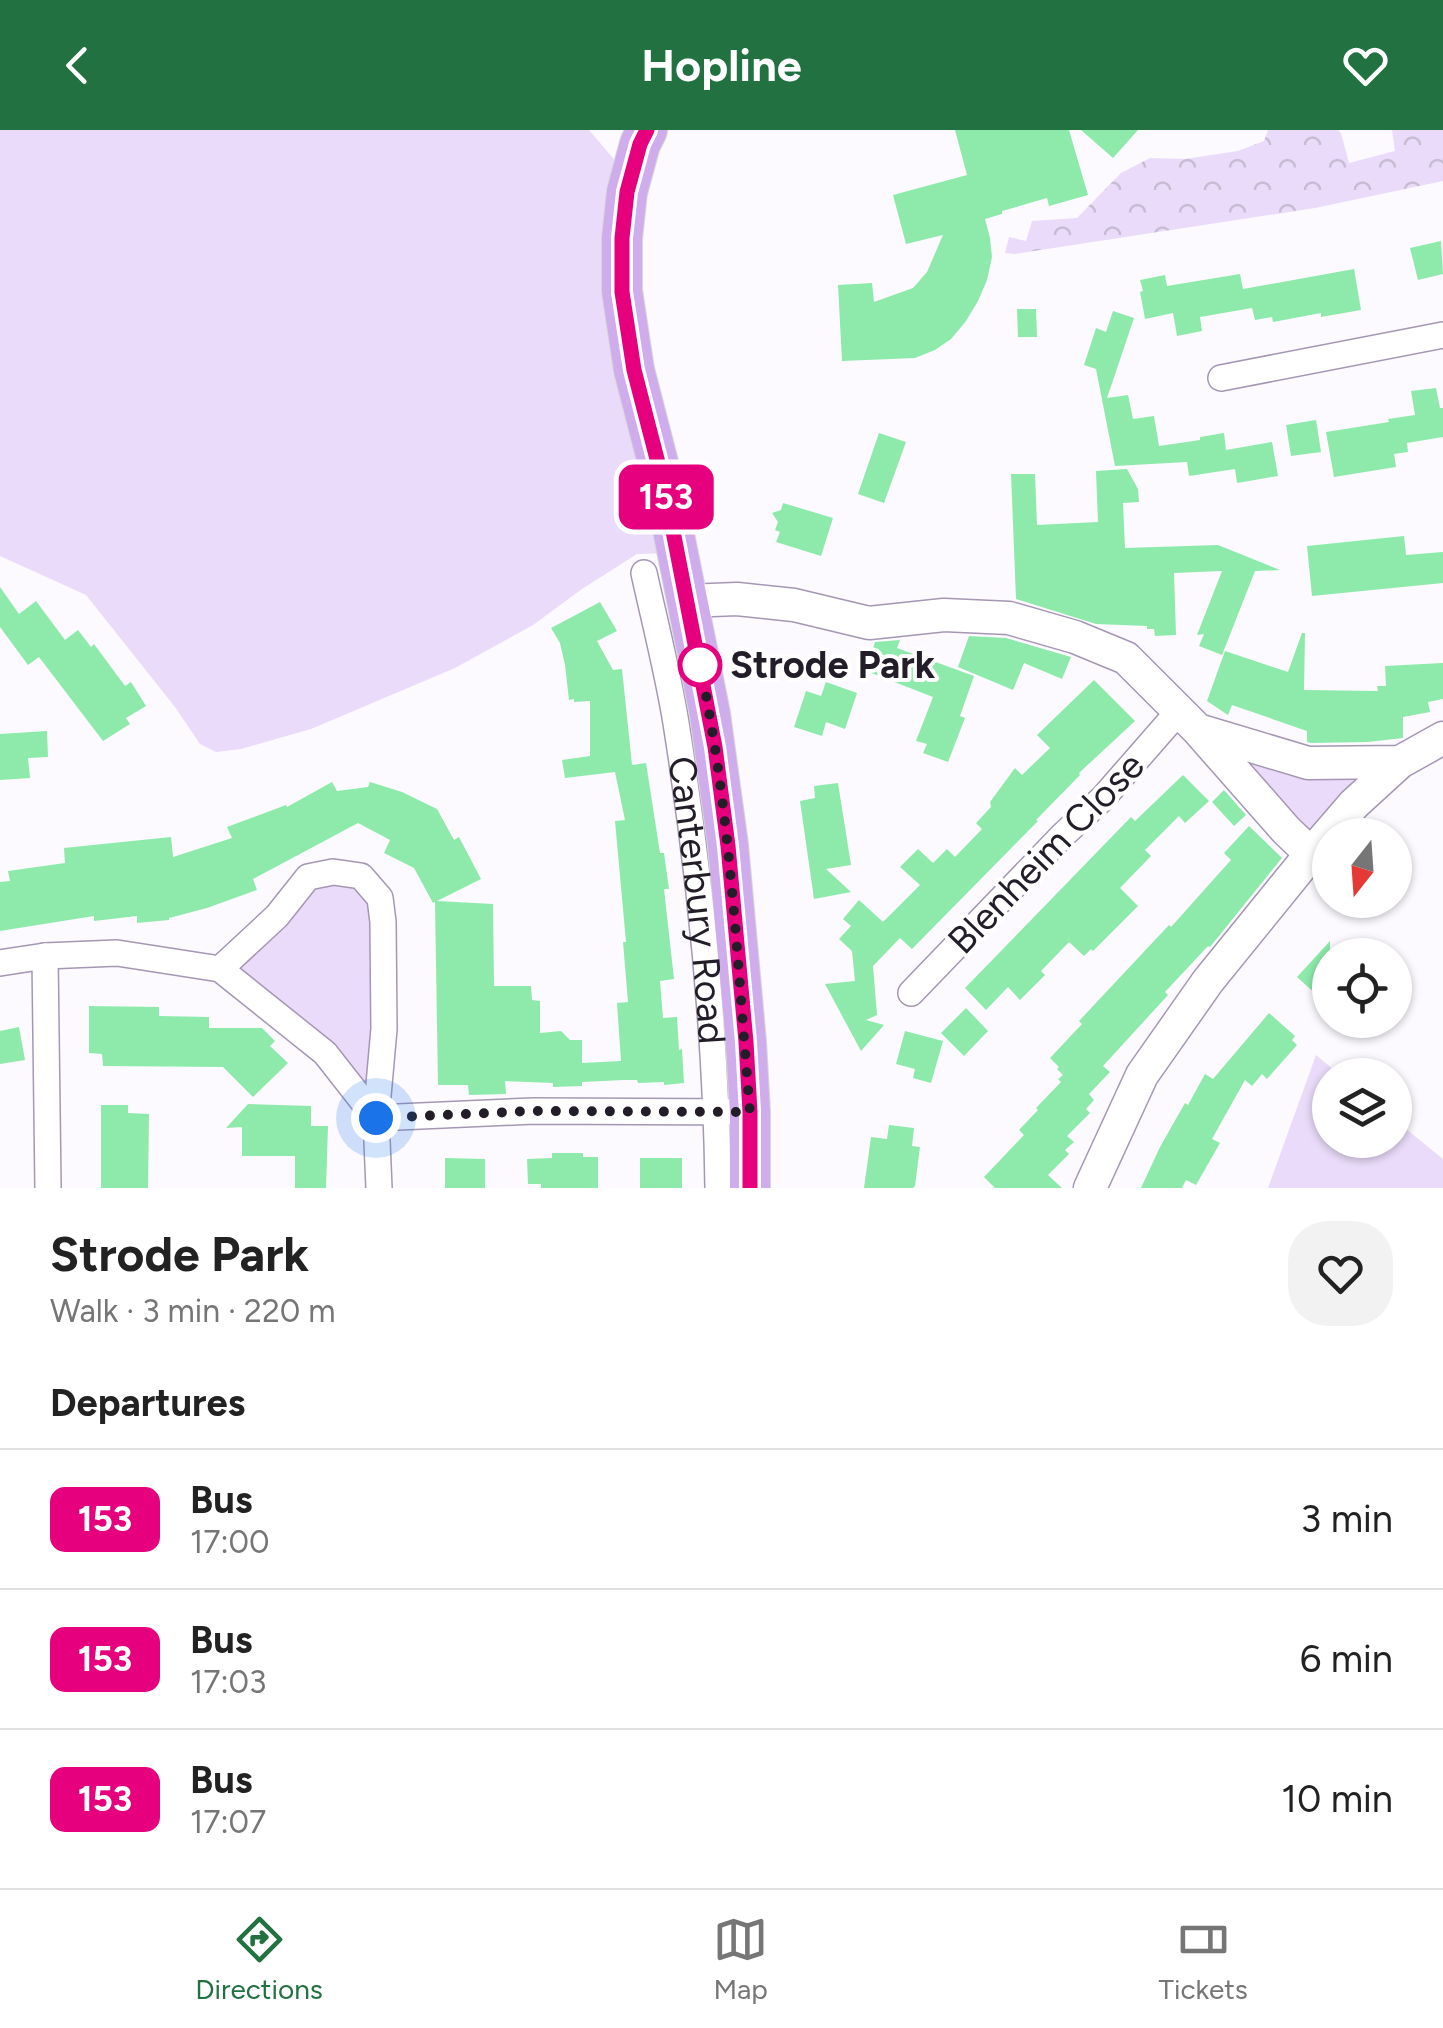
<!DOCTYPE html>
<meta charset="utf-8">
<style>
body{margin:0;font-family:Figtree,sans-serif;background:#f2f2f2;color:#222;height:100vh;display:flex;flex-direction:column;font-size:38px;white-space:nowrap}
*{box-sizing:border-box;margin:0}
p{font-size:32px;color:#767676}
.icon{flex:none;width:55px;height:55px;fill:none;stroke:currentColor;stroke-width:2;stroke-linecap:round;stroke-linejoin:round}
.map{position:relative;height:1058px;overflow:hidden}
.sheet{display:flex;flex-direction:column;background:#fff;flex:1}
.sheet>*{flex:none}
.badge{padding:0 20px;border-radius:15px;font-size:35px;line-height:65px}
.needle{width:65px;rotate:197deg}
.buttons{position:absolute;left:1312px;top:688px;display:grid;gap:20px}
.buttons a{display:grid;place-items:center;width:100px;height:100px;border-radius:50%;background:#fff;box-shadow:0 2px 8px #0004;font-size:50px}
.you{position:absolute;width:50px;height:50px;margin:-25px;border:8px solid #fff;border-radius:50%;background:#1a73e8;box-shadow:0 0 0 15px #1a73e833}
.map>.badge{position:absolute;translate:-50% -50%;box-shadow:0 0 0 5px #fff}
h2{padding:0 50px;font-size:38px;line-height:90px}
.round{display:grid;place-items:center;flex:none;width:105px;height:105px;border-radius:40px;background:#f2f2f2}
.headline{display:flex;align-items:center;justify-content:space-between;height:170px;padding:0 50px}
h1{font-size:48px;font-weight:700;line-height:75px}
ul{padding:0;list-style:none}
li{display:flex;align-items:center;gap:30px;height:140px;padding:0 50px;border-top:2px solid #e0e0e0}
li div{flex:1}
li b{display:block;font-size:38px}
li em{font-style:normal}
li .badge{min-width:110px;font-weight:700;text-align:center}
header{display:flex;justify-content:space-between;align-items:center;height:130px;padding:0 50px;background:#217141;color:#fff;font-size:45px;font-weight:700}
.tab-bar{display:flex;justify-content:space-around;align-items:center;height:140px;border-top:2px solid #e0e0e0;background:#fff;font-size:28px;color:#767676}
.tab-bar a{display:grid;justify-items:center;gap:5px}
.tab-bar .selected{color:#217141}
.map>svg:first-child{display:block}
.green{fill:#e9dbf9}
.forest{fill:url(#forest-crowns)}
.building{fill:#8deaaa}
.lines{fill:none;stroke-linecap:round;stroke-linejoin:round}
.minor-casing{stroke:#a597b4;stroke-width:28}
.tertiary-casing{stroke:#a597b4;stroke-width:35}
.primary-casing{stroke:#d7d6d8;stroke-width:42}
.minor{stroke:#fff;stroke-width:25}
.tertiary{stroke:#fff;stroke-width:32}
.primary{stroke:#cfaded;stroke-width:40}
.line-casing{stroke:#fff;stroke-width:22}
.line{stroke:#e6007e;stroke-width:15}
.walk{stroke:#221d28;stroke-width:10;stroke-dasharray:0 18}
.stop-dot{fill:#fff;stroke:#e6007e;stroke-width:5}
.labels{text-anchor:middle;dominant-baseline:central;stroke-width:8;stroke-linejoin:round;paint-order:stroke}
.stop-label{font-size:38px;font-weight:bold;fill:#221d28;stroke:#fff;text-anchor:start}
.street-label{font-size:38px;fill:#221d28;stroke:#fff}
</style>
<header><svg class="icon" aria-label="back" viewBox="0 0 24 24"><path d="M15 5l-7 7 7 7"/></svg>Hopline<svg class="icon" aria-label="heart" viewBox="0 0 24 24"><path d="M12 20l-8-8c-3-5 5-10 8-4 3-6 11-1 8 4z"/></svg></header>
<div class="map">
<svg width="1443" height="1058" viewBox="0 0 1443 1058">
<defs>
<pattern id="forest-crowns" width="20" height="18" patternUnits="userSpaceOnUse" patternTransform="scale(2.5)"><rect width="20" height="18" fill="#e9dbf9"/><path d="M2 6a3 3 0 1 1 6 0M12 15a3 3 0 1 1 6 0" fill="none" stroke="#c8bcd5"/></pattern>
</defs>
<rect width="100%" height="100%" fill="#fcf9ff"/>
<path class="green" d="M0,0H589L618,34L677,423L637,424L582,459L533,495L455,538L311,599L241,619L216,622L200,614L175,577L86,465L0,426Z
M1198,600L1400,632L1311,724Z
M333,742L380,768L376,988L220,839Z
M1316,925L1340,945H1330V1010H1395V990L1443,1029V1058H1268Z"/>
<path class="forest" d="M1268,0H1338L1341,3L1349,33L1395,21L1392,0H1443V51L1315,78L1015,124L1005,123L1009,107L1026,111L1032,91L1077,88L1121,43L1150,28L1185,29L1238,21L1264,11Z"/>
<path class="building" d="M955,0H1069L1088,65L1049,76L1047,68L1002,81V84L985,89L990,108L992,127L987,150L978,171L966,191L951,209L935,220L915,228L842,231L838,155L872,153L874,172L913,158L927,142L943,105L906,114L893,65L967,45Z
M1081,0H1138L1113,28Z
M1441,111L1443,144L1418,150L1410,118Z
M1354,139L1361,180L1321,187V183L1273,192L1272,187L1255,190L1252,178L1200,187L1202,201L1177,206L1173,183L1145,189L1140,162L1143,161L1140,150L1165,145L1167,156L1240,144L1243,159Z
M1017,179H1036L1037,207H1018Z
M1113,181L1134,188L1107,268L1128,265L1133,289L1154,286L1159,316L1200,310V307L1224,303L1226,320L1272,312L1278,346L1237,353L1235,339L1189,346L1187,332L1115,336L1096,239L1084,235L1096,198L1106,202Z
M1436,258L1440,278H1443V307L1407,313L1408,322L1394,324L1396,337L1334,347L1326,302L1389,292L1388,289L1415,285L1411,261Z
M1316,290L1321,322L1291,326L1286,295Z
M879,303L906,312L884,373L858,364Z
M1127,339L1138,359L1139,372L1123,373L1125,418L1218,415L1280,440L1255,441L1222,525L1199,516L1204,504L1197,505L1222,441L1174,443L1176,505L1155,506L1154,499H1147V496L1096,494L1016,469L1011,344H1035L1037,395L1098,392L1096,341Z
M783,373L833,388L821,426L776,412L780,402L775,400L778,392L772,383L781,380Z
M1404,406L1406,425L1443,422V453L1312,466L1307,416Z
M0,457L19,484L36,471L65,510L78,500L91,517L94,514L125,556L131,552L146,576L126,588L130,594L103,611L39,527L28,535L0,497Z
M600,472L617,501L597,511L613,540L622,539L632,635L646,633L660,723H664L669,759H664L674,849L660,851L663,888L677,887L679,920L682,919L684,953L664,955V952L638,953L637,950H624L582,952V956L553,957V953L505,951L506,964L469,965L468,955H438L435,772L433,773L414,738L384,723L390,710L358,693L253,749L257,760L207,778L169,788V790L137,793V786L94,791V786L0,801V752L10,751L8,741L65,733L64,718L171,707L173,727L232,708L227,697L286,675L287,677L332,652L337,661L368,657L370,652L402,662L437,679L454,710L459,707L481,749L437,771L493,774L494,856H531L532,870L540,871V903L561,901L570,910H582V933L621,931L617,873L628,872L623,812H626L615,691L625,690L615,642L565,648L562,630L590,626V571L574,572V569L569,570L565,535L560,513L551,498Z
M1302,503H1305L1304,560L1378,561L1377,556H1386L1385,536L1443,533V569L1428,572L1430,582L1403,587V608L1368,612L1311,613L1307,612V601L1232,575L1228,585L1207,571L1225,521L1288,542Z
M969,506L1006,508L1071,527L1062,549L1024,533L1013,560L958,537Z
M900,510L897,518L974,546L960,586L965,588L948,632L923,623L927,614L916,611L933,567L866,541L875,512Z
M1094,550L1135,591L1079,643L1080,645L1036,690L1038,691L912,819L900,808L873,836L877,885L866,890L884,895L861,921L825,854L855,851L852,821L839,809L851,796L843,789L859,770L883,792L920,755L900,737L918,719L933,733L947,719L955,727L982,699L976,693L991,677L990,672L1015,638L1022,645L1050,618L1037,605Z
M826,552L857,563L845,599L826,592L822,606L794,597L806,561L821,566Z
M47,601L48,627L28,628L30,648L0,650V604Z
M1183,645L1209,671L1185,693L1179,686L1145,720L1151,726L1120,758L1138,776L1093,821L1091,819L1084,826L1069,812L1041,841L1045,845L1020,870L1008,857L986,880L965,858L1131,687L1135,691Z
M838,653L851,735L826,739L851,762L814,769L800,671L815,668L814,656Z
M1224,660L1246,685L1234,696L1212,672Z
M1249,696L1282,728L1210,817L1208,816L1165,862L1168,865L1103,936L1110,942L1089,964L1094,970L1086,979L1090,983L1067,1006L1074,1012L1065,1020L1069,1024L1048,1045L1062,1058H995L984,1047L1024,1005L1019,1000L1038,980L1036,978L1061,952L1058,949L1063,945L1057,939L1059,937L1050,928L1082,894L1079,891L1169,795L1171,797L1231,730L1224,723Z
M1330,811V877L1297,847Z
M89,876L159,877V886L209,887V898H262L275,911L270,916L288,933L253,967L223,937L103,936L102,924L89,923Z
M966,878L988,901L964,926L941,903Z
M1269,883L1295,906L1292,910L1297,915L1267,949L1262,944L1252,956L1245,950L1212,1009L1220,1013L1196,1055L1186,1050L1182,1058H1141L1160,1017L1185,973L1188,975L1205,944L1213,949Z
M19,897L25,930L0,934V901Z
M905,901L943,911L931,953L913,948L915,939L896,934Z
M248,974L311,976V996H328L326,1058H295V1026H242V997L226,998Z
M101,975H128V983L149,984L148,1058H101Z
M889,995L914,998L912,1016L920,1017L915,1056L913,1058H864L871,1007L887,1009Z
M552,1023H583V1027H598V1058H541V1054H528L527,1029L552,1028Z
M445,1028L485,1029V1058H445Z
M640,1028H682V1058H640Z"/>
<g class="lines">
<defs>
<g id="minor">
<path d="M1221,248L1443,205"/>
<path id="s1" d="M644,443C655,493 668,543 676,593C700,744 716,905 718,1058"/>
<path d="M45,826L48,1058"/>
<path d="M0,833L45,826L117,823L220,839L325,923L376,988L533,981L750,982"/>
<path d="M220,839L277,786L308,747L333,742L361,746L380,768L383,792L384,899L376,988L379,1058"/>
<path d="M911,863L1063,705L1103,668L1179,581"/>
</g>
<path id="tertiary" d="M686,471L737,469L794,475L869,493L944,485L1009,488L1075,507L1126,528L1198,600L1286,700L1311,724
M1198,600L1308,633L1400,632L1443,608
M1090,1058L1142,945L1208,851L1311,724L1354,674L1400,632"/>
<path id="primary" d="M647,0L640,14L627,62L622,108V161L634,240L665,360L710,584L728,715L746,912L750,982V1058"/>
</defs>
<use href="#minor" class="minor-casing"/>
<use href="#tertiary" class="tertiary-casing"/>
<use href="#primary" class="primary-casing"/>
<use href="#minor" class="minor"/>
<use href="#tertiary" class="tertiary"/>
<use href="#primary" class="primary"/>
</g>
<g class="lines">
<defs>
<path id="line" d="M647,0L640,14L627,62L622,108V162L634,240L665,360L715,617L728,716L746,912L750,982V1058"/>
</defs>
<use href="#line" class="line-casing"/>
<use href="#line" class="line"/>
<path class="walk" d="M376,988L533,981L750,982C737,833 731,683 700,535"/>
</g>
<circle class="stop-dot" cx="700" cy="535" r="20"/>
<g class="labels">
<g class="stop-label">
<text x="730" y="535">Strode Park</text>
</g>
<g class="street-label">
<text transform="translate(1046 723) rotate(-46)">Blenheim Close</text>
<text stroke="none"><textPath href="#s1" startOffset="332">Canterbury Road</textPath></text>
</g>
</g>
</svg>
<div class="buttons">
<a><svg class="needle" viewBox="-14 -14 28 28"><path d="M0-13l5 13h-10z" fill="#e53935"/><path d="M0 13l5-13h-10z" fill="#767676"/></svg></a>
<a><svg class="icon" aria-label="locate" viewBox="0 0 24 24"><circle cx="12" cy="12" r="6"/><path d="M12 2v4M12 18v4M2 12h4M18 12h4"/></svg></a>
<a><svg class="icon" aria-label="layers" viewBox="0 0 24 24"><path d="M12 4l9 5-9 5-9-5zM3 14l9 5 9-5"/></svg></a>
</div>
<div class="you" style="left:376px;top:988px"></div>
<b class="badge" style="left:666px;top:367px;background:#e6007e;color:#fff">153</b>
</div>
<section class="sheet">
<div class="headline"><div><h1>Strode Park</h1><p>Walk · 3 min · 220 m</p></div><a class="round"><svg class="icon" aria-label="heart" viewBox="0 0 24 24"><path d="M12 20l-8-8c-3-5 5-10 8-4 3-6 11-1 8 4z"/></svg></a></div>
<h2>Departures</h2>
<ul>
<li><span class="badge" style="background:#e6007e;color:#fff">153</span><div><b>Bus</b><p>17:00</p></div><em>3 min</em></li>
<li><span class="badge" style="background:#e6007e;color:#fff">153</span><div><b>Bus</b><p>17:03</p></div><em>6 min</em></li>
<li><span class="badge" style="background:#e6007e;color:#fff">153</span><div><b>Bus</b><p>17:07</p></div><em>10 min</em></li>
</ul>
</section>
<nav class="tab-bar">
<a class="selected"><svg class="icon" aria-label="directions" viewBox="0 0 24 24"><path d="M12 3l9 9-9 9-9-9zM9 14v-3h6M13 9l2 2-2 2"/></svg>Directions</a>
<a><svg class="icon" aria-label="map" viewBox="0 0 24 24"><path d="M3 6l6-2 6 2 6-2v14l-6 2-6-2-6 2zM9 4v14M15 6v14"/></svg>Map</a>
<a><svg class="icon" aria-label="tickets" viewBox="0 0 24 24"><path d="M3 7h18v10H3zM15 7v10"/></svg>Tickets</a>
</nav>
